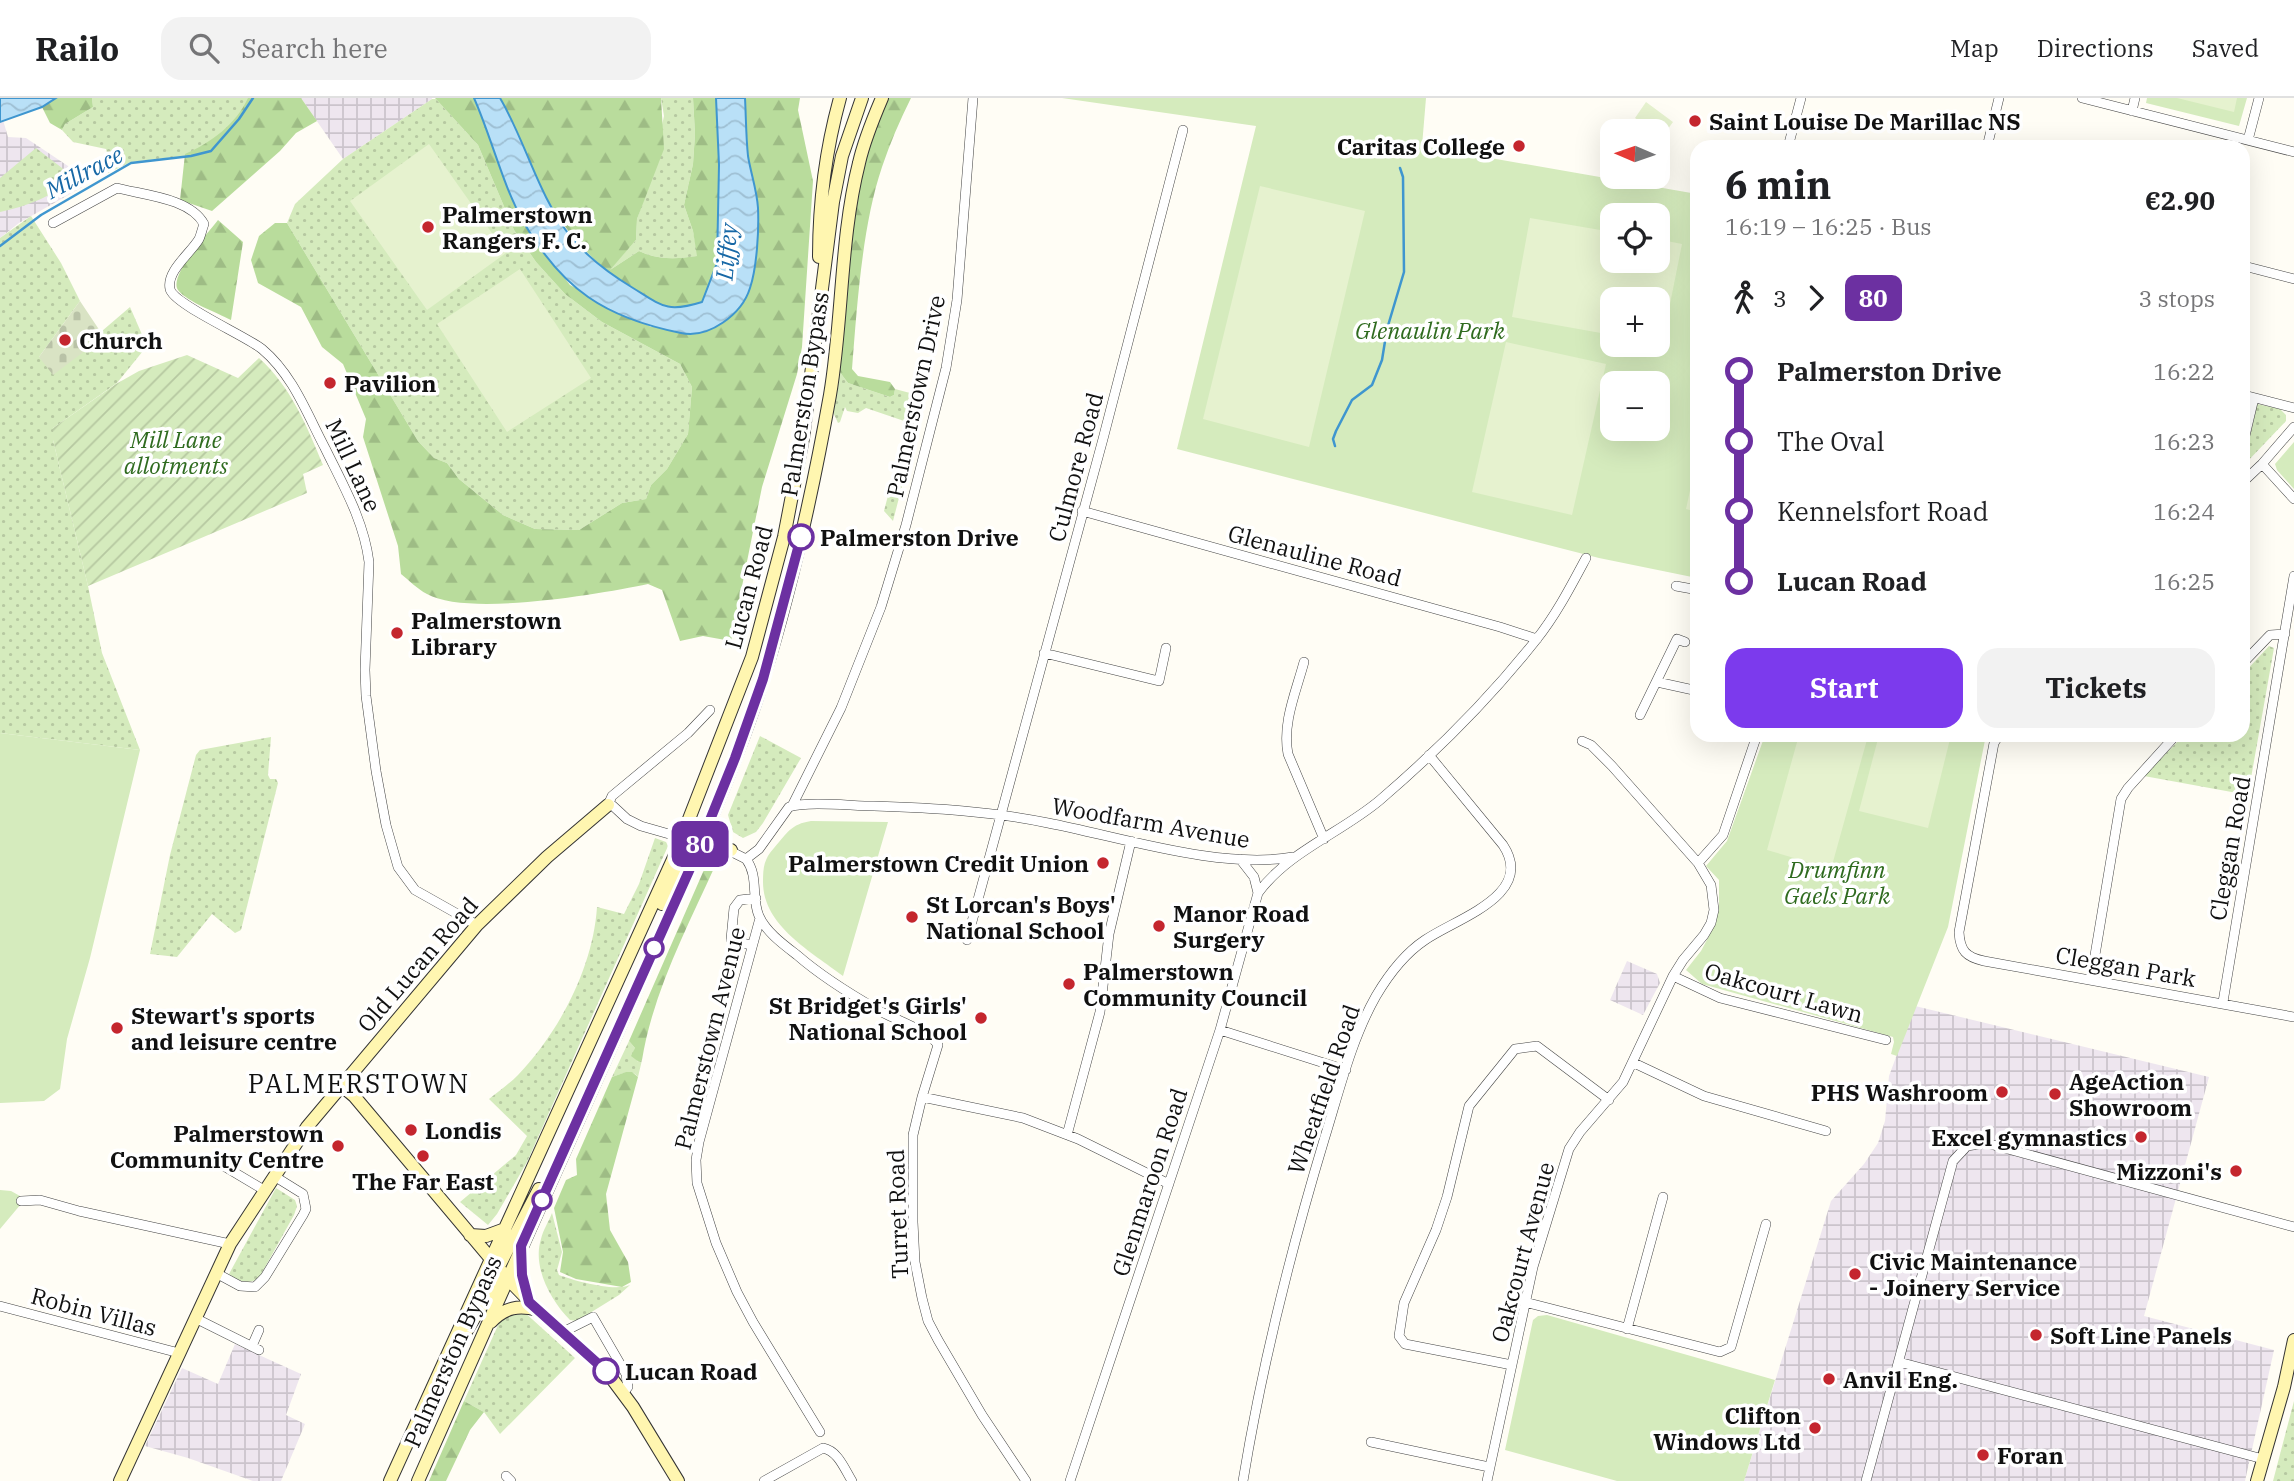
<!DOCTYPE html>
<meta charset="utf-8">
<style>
body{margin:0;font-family:"IBM Plex Serif",serif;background:#f2f2f2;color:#202124;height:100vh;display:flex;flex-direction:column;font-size:26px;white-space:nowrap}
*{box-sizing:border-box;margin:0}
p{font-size:23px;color:#757577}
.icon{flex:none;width:38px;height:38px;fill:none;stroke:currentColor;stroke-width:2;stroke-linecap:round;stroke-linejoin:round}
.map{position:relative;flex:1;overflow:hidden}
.details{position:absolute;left:1690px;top:42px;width:560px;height:602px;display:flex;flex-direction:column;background:#fff;border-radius:21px;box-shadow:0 7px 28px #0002}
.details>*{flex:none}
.badge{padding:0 14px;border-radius:10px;font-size:24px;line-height:46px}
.needle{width:46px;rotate:272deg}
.fabs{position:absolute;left:1600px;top:21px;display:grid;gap:14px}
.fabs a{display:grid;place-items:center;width:70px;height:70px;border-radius:14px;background:#fff;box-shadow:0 7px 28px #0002;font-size:35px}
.map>.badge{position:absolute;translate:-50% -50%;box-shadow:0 0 0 4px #fff}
.legs{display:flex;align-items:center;gap:10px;height:77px;padding:0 35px;font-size:23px}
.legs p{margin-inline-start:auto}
.overview{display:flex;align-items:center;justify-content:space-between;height:119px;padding:0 35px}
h1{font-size:38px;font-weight:700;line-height:52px}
.button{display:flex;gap:14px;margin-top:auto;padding:14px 35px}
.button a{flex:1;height:80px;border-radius:21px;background:#7c3aed;color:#fff;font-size:28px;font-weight:700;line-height:80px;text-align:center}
.button a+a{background:#f2f2f2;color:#202124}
ul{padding:0 35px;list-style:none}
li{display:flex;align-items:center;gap:24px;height:70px;font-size:26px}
li i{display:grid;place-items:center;width:10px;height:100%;margin:0 9px;background:currentColor}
li i::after{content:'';width:18px;height:18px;margin:-9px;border:5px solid;border-radius:50%;background:#fff}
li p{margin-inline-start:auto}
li:first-child i{background:linear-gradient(#0000 50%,currentColor 0)}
li:last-child i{background:linear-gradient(currentColor 50%,#0000 0)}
header{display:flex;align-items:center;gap:42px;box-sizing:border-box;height:98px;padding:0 35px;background:#fff;border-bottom:2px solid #e0e0e0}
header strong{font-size:33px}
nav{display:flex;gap:38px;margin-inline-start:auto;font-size:24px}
.search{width:490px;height:63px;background:#f2f2f2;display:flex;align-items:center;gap:18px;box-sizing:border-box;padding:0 24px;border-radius:21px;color:#757577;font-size:26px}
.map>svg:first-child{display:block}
.industrial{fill:url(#industrial-grid)}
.grass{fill:url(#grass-dots)}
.forest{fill:url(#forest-firs)}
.cemetery{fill:url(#cemetery-stones)}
.park{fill:#d5ebbd;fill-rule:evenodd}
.garden{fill:url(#garden-furrows)}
.pitch{fill:#e6f2cf}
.water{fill:url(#water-waves);stroke:#3f96cf;stroke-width:2}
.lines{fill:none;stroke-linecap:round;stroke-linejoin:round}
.stream{stroke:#3f96cf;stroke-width:2.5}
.street-casing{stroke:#444;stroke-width:10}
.secondary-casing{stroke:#333;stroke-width:14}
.street{stroke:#fff;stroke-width:9}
.secondary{stroke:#fff6b0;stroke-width:12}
.line-1-casing{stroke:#fff;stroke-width:16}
.line-1{stroke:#6c30a1;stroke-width:10}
.poi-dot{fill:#c4262e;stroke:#fff;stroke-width:2.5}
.stop-1-dot{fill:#fff;stroke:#6c30a1;stroke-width:3.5}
.labels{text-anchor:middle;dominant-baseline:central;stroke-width:7;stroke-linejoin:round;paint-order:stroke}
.poi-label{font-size:23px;font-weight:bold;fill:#111;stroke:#fff;text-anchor:start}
.park-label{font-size:23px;font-style:italic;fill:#2f6b1f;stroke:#fff}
.street-label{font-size:23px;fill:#111;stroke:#fff}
.stop-label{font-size:23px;font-weight:bold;fill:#111;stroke:#fff;text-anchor:start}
.water-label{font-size:24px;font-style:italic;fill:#1768a6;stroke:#fff}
.quarter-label{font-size:26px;letter-spacing:2px;fill:#111;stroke:#fff}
</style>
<header>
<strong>Railo</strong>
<div class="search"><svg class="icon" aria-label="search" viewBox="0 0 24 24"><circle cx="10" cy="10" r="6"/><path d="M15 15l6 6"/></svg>Search here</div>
<nav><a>Map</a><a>Directions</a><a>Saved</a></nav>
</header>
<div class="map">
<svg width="2294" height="1383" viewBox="0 0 2294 1383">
<defs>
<pattern id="industrial-grid" width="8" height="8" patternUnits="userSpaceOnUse" patternTransform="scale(1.75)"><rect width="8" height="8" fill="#eee6ef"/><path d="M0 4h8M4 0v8" fill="none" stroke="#cbc4cc"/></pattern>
<pattern id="grass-dots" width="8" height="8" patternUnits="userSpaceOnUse" patternTransform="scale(1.75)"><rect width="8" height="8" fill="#d5ebbd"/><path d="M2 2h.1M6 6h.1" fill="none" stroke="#b6c8a1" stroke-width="1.8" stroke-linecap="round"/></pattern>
<pattern id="forest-firs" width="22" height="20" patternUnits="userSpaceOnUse" patternTransform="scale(1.75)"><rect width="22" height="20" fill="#b9dc9c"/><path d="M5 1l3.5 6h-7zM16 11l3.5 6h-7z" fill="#9ebc85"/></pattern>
<pattern id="cemetery-stones" width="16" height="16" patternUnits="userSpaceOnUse" patternTransform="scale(1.75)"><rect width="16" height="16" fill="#d9e3c4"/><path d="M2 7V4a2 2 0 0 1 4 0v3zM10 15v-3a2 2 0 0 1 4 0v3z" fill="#b9c2a7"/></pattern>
<pattern id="garden-furrows" width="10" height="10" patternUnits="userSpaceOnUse" patternTransform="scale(1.75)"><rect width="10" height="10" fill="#d5ebbd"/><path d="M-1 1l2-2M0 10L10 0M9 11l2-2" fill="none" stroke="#b6c8a1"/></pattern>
<pattern id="water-waves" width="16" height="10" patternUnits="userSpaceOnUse" patternTransform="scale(1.75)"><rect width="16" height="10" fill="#b9e0f7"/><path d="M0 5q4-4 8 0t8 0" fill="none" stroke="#9ebfd3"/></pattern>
</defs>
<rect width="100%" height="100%" fill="#fffdf5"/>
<path class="industrial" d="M301,0H432V1L343,61Z
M3,22L8,39L26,40L77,74L84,88L19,125L0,140V24Z
M1627,863L1657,876L1660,885L1643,917L1610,902Z
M1915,908L2209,979L2144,1218L2274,1252L2245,1383H1744L1831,1103L1864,1066L1878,1045L1885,1023L1889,978Z
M235,1246L301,1276L286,1317L305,1326L281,1383H253L188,1360L145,1348L182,1270L218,1286Z"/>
<path class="grass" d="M92,0H253L210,52L184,58L131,64L108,75L109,63L106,51L73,44L62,32L65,26L93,9Z
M661,0H693L695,36L693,66L684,107L693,133L698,158C677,161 658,162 639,153L607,174L636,142L637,121L649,86L664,18Z
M432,1H436L478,47L514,132L536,164L565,196L602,224L680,266L692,289L688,336L667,371L651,387L646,401L622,405L579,432L535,431L503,417L459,381L447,365L434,360L418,343L287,125L295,106L343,61Z
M36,50L75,80C53,98 28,108 0,114V80Z
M31,118L61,165L80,203L39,259L88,245L130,209L147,248L117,285L53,330V342L88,488L102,555L140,652L0,635V140Z
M839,273L848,285L890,299L894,297L895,291L925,299L893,423L884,413L907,324L866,310L858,315L847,313L845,309L840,324L838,325L832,312Z
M2257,306L2280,311L2286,317V323L2244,367Z
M2269,548L2274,550L2248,697L2144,678L2184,637H2244V575Z
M760,638L801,660L763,725L756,734L743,740L733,734L728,717Z
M271,639L268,677L270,681H276L278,685L241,832L235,835L212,816L177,859L150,856L170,757L196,657L200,652Z
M655,740L666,744L668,748L527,1064L497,1116L488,1127L460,1104L516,1057L527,1038L489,1001C498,994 509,986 518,977C559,934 593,870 597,809L624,816L639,786Z
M629,943L635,950L634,955L638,964L642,962L638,979C631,970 622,976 612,979Z
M276,1090L295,1102L297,1108L294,1117L259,1180C248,1187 238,1183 229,1176Z
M552,1115L562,1154L557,1172L559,1177C575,1183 615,1194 630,1187L619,1197L577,1223L570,1222C551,1203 532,1169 541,1141C543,1132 549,1123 552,1115Z
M522,1212L575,1260L500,1336L484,1314L464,1303L499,1225L508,1214Z
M2294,1303V1383H2273Z"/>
<path class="forest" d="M56,0H92L93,9L65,26L62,32L50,25L42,9Z
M248,0H301L317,23L296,35L280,53L212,113L180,102L185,56C211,45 236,26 248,0Z
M435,0H474L523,123L545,155L570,187L651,229L750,191L756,151L758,110L748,57L745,0H800L798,12L813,83L802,249L797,276L762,389L731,543L703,538L680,543L662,492L648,486C600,496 468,519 427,496C417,491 409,482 401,476L398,448L363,339L366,321L343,266L322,249L301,209L258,185L251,162L259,138L275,125H287L418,343L434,360L447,365L459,381L503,417L535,431L579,432L622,405L646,401L651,387L667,371L688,336L692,289L680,266L602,224L565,196L536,164L514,132L478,47Z
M500,0H661L664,51L637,121L636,142L610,172L639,153C658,162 677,161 697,158L693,133L684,107L693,66L695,36L693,0H716L719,67L717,165L702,204C666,215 663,208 633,190C556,144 535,78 500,0Z
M888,0H911C900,22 890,45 882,69C862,128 857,209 852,271L858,278L890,284L895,291L894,297L890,299L848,285L839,273L855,111L863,65Z
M218,122L243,144L231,222C218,215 187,204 178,192C168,178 209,134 218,122Z
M707,765L715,768C687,830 653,894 642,962L639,964L631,958L635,950L629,943Z
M626,974H632L638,979L606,1096L610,1132L628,1164L631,1184L622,1189L576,1181L560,1174L563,1154L554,1110L566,1082L577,1077L576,1061L612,979Z
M464,1303L484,1314L470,1332L446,1383H429Z"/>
<path class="cemetery" d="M80,203L100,233L88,245L90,249L53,277L39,259Z"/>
<path class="park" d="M1062,0H1426L1422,48L1697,96V480L1599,460L1177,351L1256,28ZM1612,117H1657V163H1612ZM1612,201H1657V247H1612ZM1612,285H1657V331H1612Z
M2147,0H2247L2239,28L2146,5Z
M2294,344V391L2277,372L2275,366Z
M0,635L140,652L90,860L67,941L60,991L44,1003L0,1005Z
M1765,637H1986L1948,829L1897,958L1891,956L1894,944L1893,939L1702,886L1686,872L1701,853L1716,825L1719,807V782L1706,768L1727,743Z
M811,723L888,724L843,878C812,854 763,828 763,784C763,769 764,761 774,750C787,735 791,726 811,723Z
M0,1092L11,1093L20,1098L21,1106L0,1131Z
M1547,1217L1775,1282L1744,1383H1617L1505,1352L1533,1222L1538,1218Z"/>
<path class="garden" d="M187,257L238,280L259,260C291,289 307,328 323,367L303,376L307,395L88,488L53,342V330L116,286L139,273Z"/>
<path class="pitch" d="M2177,0H2237L2234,14Z
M1646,4L1673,24L1662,39L1657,33H1654L1635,20Z
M429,46L506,155L427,212L350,103Z
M1260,88L1365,113L1309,349L1203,321Z
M1530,120L1612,134V163H1657V141L1682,146L1662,246H1657V201H1612V237L1512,219Z
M520,171L591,280L507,334L437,226Z
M1506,244L1606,266L1572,417L1472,394Z
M1697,360L1698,414H1697L1686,411Z
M1799,637L1868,638L1831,771L1767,752Z
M1879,637H1951L1928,730L1859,713Z"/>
<path class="water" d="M0,0H56L42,9L0,24Z
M474,0H500C526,44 538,98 571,139C588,160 610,176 633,190C662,208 667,215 702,204L717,165L719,67L716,0H745C746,19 746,39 748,58C751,76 757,93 758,110C759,132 757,169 750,190C742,216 709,241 681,235C606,220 562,192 523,123C503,88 491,38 474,0Z"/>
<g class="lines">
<path class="stream" d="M0,148L41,117L131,65L191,58L211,53L239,21L253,0
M1335,348L1333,341L1336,333L1352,302L1372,287L1382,262L1387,231L1404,174L1403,79L1400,70"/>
<defs>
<path id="street" d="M2082,0L2294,54
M2132,13L2135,0
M2248,42L2259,0
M1788,49L1801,0
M1987,49L1999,0
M53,125L117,90C143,97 190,100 204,126C202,131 201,137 199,141C191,155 166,173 170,191C173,206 246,238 262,251C293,277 307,316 325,350C343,387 364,423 369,464L365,572L366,598L376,673L386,727L398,769L415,792L477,827
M2244,168L2294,181
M2244,297L2294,310
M2244,342L2254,300
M2262,366L2294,401
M2244,383L2262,366L2294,329
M1082,413L1500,529L1537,541
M1676,488L1698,492
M1044,555L1159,583L1166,550
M1304,564C1296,594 1282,625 1288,656L1324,741
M2244,564L2270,537L2285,536
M1657,584L1698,593
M1640,617L1677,541L1685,544
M1999,637L1994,645L1959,834C1960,853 1966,859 1984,863L2294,919
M792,708L841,610L881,509L906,427L934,317L946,270L957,202L973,0
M687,733L669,736L641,728L627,721L613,708L608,707L612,698L688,635L710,612
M700,738L746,761
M1240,761L1254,779L1258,795
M1698,765L1723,737L1757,637
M760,820L699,1044L696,1062L697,1085L716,1145L737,1194L753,1224L820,1334
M967,842L1103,341L1183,32
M752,847L736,844L731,841L734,810L740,802L756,800
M1673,878L1720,900L1886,942
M2091,881L2121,701L2128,690L2176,637
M2223,904L2294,478
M1220,932L1346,972
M1634,965L1704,998L1826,1033
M922,999L1023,1020L1078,1041L1169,1086
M1067,1037L1100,914L1109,836L1131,743
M212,1061L264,1092
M21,1103L40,1102L79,1113L230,1146
M216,1175L240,1188L255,1189L265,1179L303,1117L306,1111L303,1096L274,1078
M1525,1204L1720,1254L1731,1249L1766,1126
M0,1208L179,1255
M195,1220L259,1252
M1627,1231L1663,1099
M563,1234L593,1219L626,1276L628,1289L624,1294
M252,1248L259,1232
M1899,1264L2263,1361
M1512,1267L1405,1246L1399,1238L1404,1205L1436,1132L1447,1099L1469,1008L1515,951L1537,948L1609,1002
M1371,1344L1489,1369
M506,1378L511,1383
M764,1383L823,1350C838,1353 844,1370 852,1383
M1026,1383L982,1317L938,1242L928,1223L922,1200L915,1164L913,1124V1037L922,999L938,947C930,933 893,921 878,912C850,896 821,878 797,857C784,847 766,834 759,818C751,800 759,778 746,761L759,751L789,709C810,703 851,708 874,708C933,710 990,713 1048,725C1121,739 1221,772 1293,759
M1070,1383L1220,932L1258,795C1289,753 1341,735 1380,702C1436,654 1490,600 1536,542C1556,517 1571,488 1586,460
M1243,1383C1262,1267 1290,1155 1324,1042C1339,994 1351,942 1376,898C1389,876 1404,856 1425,842C1457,820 1536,797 1503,747L1429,657
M1487,1383L1533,1169L1569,1051L1580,1034L1623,984L1673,878L1683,862L1704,837L1711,825L1714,812L1711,787L1698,765L1612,668L1591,647L1582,643
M1866,1383L1953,1063L1967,1048L1986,1045L2294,1129"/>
<path id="secondary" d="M819,159C819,103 825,54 840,0
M693,764L731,752
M662,806L691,744L696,739H703
M342,988L354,998L507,1180L538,1212L607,1274L633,1309L678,1383
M470,1137L486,1138L505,1131
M521,1153L522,1177L528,1200
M498,1170L539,1091
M491,1224C505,1209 519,1207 538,1212
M458,1247L502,1174
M120,1383L230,1146L307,1029L477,827L547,759L608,707
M390,1383L675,757L752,559L784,439L803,340L833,104L842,58L862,0
M418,1383L693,764C718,704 744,643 763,581C792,488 813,392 830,297C843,220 840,140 859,65C864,43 873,21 882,0
M2257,1383L2284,1289L2294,1242"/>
</defs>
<use href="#street" class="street-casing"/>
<use href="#secondary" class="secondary-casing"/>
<use href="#street" class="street"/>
<use href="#secondary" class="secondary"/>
</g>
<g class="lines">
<defs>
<path id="line-1" d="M606,1273L529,1204L522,1177L521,1148L693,764L735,660L763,581L801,439"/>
</defs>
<use href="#line-1" class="line-1-casing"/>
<use href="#line-1" class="line-1"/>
</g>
<g class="poi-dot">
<circle cx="1695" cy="23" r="7"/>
<circle cx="1519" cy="48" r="7"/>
<circle cx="428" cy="129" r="7"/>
<circle cx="65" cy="242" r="7"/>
<circle cx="330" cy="285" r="7"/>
<circle cx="397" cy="535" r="7"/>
<circle cx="1103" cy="765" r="7"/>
<circle cx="912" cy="819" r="7"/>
<circle cx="1159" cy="828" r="7"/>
<circle cx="1069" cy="886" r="7"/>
<circle cx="981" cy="920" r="7"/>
<circle cx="117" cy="930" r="7"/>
<circle cx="2002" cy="994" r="7"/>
<circle cx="2055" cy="996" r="7"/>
<circle cx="411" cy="1032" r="7"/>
<circle cx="2141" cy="1039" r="7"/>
<circle cx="338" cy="1048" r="7"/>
<circle cx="423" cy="1058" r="7"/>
<circle cx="2236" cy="1073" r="7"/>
<circle cx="1855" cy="1176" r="7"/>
<circle cx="2036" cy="1237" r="7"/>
<circle cx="1829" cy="1281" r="7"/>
<circle cx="1815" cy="1330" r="7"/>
<circle cx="1983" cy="1357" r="7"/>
</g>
<g class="stop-1-dot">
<circle cx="801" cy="439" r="12"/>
<circle cx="654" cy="850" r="9"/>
<circle cx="542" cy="1102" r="9"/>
<circle cx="606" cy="1273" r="12"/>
</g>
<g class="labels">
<g class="poi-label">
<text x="1709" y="23">Saint Louise De Marillac NS</text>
<text x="1505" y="48" text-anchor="end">Caritas College</text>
<text x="442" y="116">Palmerstown<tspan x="442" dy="26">Rangers F. C.</tspan></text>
<text x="79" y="242">Church</text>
<text x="344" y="285">Pavilion</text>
<text x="411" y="522">Palmerstown<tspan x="411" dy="26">Library</tspan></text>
<text x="1089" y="765" text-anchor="end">Palmerstown Credit Union</text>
<text x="926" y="806">St Lorcan's Boys'<tspan x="926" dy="26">National School</tspan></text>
<text x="1173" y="815">Manor Road<tspan x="1173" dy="26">Surgery</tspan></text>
<text x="1083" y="873">Palmerstown<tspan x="1083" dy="26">Community Council</tspan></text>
<text x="967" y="907" text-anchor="end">St Bridget's Girls'<tspan x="967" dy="26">National School</tspan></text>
<text x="131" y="917">Stewart's sports<tspan x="131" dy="26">and leisure centre</tspan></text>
<text x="2069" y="983">AgeAction<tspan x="2069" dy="26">Showroom</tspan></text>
<text x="1988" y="994" text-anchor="end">PHS Washroom</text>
<text x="425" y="1032">Londis</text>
<text x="324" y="1035" text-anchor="end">Palmerstown<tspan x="324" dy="26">Community Centre</tspan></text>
<text x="2127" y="1039" text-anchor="end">Excel gymnastics</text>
<text x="2222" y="1073" text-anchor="end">Mizzoni's</text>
<text x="423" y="1083" text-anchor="middle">The Far East</text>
<text x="1869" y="1163">Civic Maintenance<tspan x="1869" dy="26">- Joinery Service</tspan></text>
<text x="2050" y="1237">Soft Line Panels</text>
<text x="1843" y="1281">Anvil Eng.</text>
<text x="1801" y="1317" text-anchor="end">Clifton<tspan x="1801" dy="26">Windows Ltd</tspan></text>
<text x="1997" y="1357">Foran</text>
</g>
<g class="park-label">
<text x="1430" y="232">Glenaulin Park</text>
<text x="176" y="341">Mill Lane<tspan x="176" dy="26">allotments</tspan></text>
<text x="1837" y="771">Drumfinn<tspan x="1837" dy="26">Gaels Park</tspan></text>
</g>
<g class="street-label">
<text transform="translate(804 296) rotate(-81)">Palmerston Bypass</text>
<text transform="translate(915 298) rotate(-78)">Palmerstown Drive</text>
<text transform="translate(354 367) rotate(65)">Mill Lane</text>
<text transform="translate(1075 369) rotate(-75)">Culmore Road</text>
<text transform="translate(1315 457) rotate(15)">Glenauline Road</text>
<text transform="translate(748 489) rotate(-75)">Lucan Road</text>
<text transform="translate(1151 724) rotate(10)">Woodfarm Avenue</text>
<text transform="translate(2229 750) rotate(-80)">Cleggan Road</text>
<text transform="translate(417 866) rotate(-49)">Old Lucan Road</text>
<text transform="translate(2126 868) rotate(10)">Cleggan Park</text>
<text transform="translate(1784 894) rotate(16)">Oakcourt Lawn</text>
<text transform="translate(709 940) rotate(-76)">Palmerstown Avenue</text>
<text transform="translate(1323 991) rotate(-71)">Wheatfield Road</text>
<text transform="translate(1149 1084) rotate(-72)">Glenmaroon Road</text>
<text transform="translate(897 1116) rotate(-92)">Turret Road</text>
<text transform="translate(1522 1154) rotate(-75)">Oakcourt Avenue</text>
<text transform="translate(94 1213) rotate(15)">Robin Villas</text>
<text transform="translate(452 1253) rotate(-66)">Palmerston Bypass</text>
</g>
<g class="stop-label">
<text x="820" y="439">Palmerston Drive</text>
<text x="625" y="1273">Lucan Road</text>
</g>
<g class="water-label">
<text transform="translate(84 74) rotate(-28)">Millrace</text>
<text transform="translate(726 154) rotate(-85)">Liffey</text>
</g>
<g class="quarter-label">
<text x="359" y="985">PALMERSTOWN</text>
</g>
</g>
</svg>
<div class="fabs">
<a><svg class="needle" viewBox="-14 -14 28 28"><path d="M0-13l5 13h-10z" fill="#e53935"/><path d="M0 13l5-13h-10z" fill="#757577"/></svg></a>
<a><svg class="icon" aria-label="locate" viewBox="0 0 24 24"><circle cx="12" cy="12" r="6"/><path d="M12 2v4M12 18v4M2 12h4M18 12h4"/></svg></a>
<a>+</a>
<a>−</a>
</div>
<b class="badge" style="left:700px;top:746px;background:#6c30a1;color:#fff">80</b>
<section class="details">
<div class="overview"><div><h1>6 min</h1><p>16:19 – 16:25 · Bus</p></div><b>€2.90</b></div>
<div class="legs"><svg class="icon" aria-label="walk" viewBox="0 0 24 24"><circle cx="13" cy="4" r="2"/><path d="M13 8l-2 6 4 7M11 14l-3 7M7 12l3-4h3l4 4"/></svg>3<svg class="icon" aria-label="forward" viewBox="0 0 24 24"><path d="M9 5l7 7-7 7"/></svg><b class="badge" style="background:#6c30a1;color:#fff">80</b><p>3 stops</p></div>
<ul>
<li><i style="color:#6c30a1"></i><b>Palmerston Drive</b><p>16:22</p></li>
<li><i style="color:#6c30a1"></i><span>The Oval</span><p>16:23</p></li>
<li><i style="color:#6c30a1"></i><span>Kennelsfort Road</span><p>16:24</p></li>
<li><i style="color:#6c30a1"></i><b>Lucan Road</b><p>16:25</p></li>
</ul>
<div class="button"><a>Start</a><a>Tickets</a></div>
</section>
</div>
